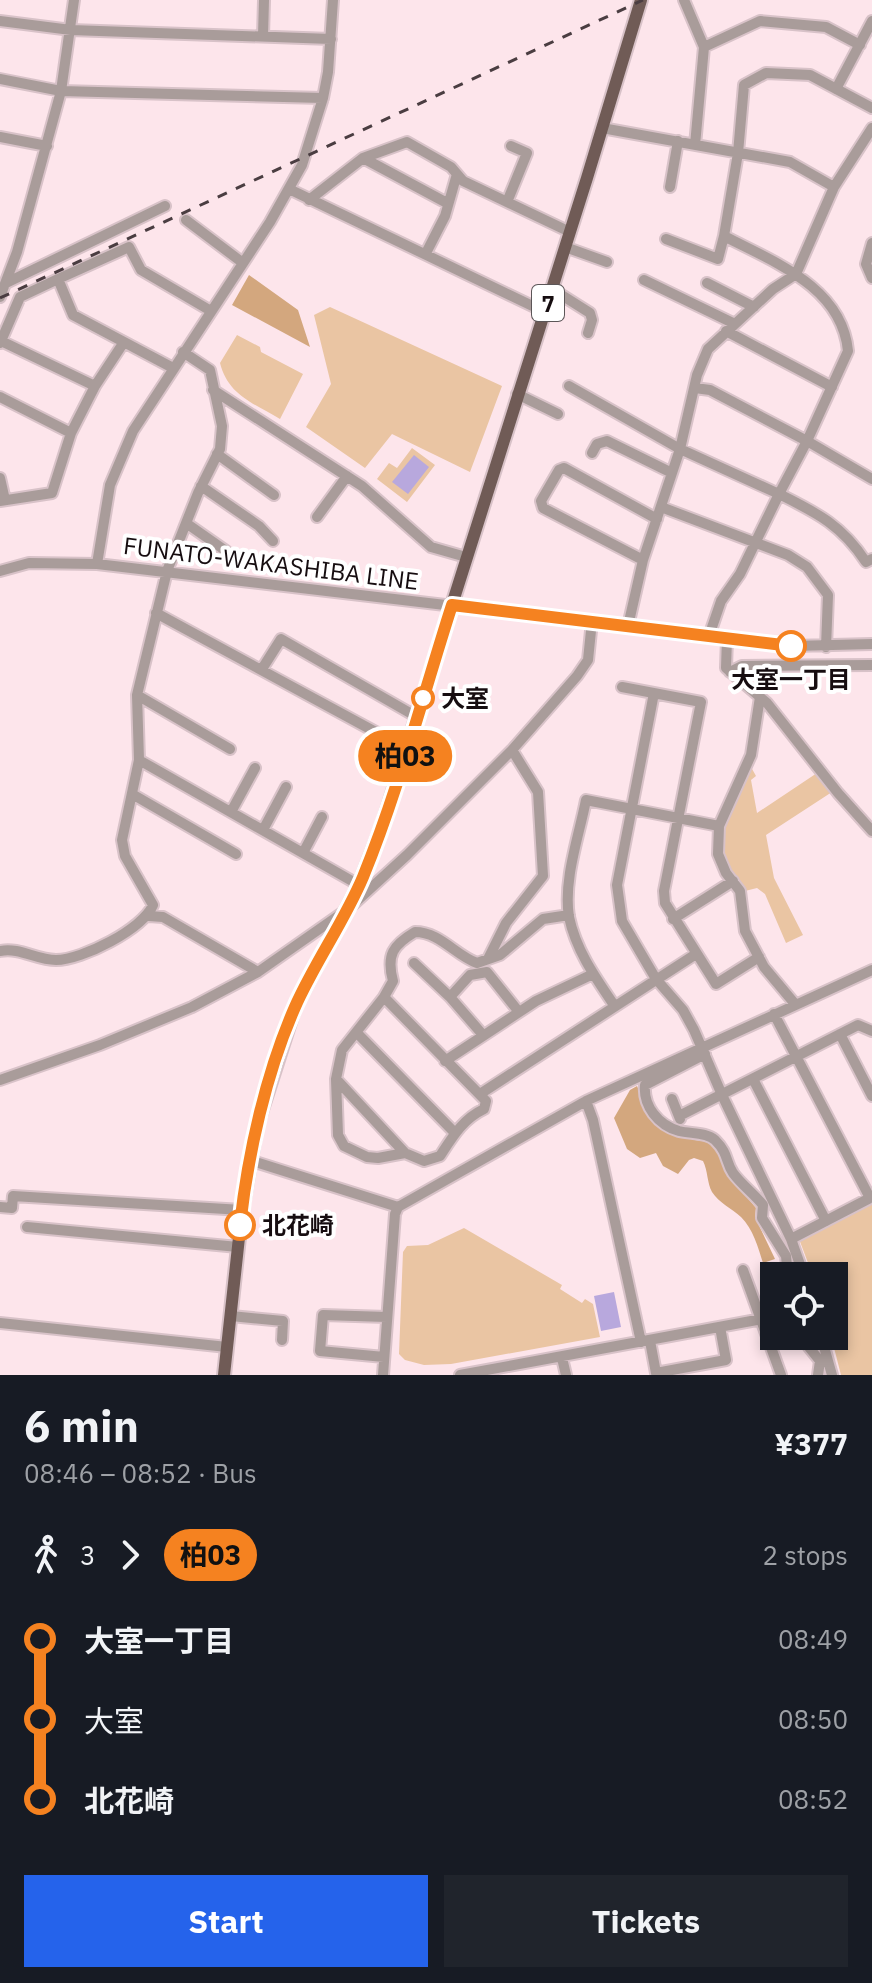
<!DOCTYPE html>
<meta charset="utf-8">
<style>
body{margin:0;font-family:"IBM Plex Sans","Noto Sans JP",sans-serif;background:#20242c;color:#f1f3f6;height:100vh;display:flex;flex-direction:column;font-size:30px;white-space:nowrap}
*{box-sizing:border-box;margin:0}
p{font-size:26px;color:#9ea1a6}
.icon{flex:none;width:44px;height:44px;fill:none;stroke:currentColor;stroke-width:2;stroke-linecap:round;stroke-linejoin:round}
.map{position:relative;height:1375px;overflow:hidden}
.side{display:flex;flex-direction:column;background:#171b24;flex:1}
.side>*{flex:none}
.badge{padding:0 16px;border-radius:26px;font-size:28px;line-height:52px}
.buttons{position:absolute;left:760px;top:1262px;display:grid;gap:16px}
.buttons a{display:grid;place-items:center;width:88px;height:88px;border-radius:0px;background:#171b24;box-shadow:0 4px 12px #0003;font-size:40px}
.map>.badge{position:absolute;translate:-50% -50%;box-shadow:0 0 0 4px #fff}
.legs{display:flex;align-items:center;gap:12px;height:88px;padding:0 24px;font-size:26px}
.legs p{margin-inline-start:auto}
.head{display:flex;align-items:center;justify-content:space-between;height:136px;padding:0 24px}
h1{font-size:44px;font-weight:800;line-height:60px}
.action{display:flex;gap:16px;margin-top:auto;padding:16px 24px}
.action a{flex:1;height:92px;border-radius:0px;background:#2563eb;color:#fff;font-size:32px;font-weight:800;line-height:92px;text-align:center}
.action a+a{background:#20242c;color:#f1f3f6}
ul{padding:0 24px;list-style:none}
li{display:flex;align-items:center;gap:28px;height:80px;font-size:30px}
li i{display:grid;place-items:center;width:12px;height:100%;margin:0 10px;background:currentColor}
li i::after{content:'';width:20px;height:20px;margin:-10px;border:6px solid;border-radius:50%;background:#171b24}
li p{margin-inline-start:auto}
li:first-child i{background:linear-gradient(#0000 50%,currentColor 0)}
li:last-child i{background:linear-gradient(currentColor 50%,#0000 0)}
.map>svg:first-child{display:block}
.green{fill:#eac5a3}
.forest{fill:#d3a77e}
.water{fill:#b8a8dd}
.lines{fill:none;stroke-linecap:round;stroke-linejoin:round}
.minor-casing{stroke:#d8c2c8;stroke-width:14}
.major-casing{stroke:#d8c2c8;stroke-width:16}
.minor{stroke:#a99c9a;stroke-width:10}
.major{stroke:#705b56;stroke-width:12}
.rail{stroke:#4a3d41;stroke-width:3;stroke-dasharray:10 10;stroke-linecap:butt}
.line-1-casing{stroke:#fff;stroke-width:18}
.line-1{stroke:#f58220;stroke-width:12}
.stop-1-dot{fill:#fff;stroke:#f58220;stroke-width:4}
.labels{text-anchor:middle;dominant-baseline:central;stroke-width:8;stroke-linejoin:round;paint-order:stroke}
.shield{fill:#fff;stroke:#5c5658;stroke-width:2}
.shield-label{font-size:22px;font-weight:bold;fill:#160d10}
.street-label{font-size:24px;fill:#160d10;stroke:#fff}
.stop-label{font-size:24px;font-weight:bold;fill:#160d10;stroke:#fff;text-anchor:start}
</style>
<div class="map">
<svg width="872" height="1375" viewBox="0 0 872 1375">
<rect width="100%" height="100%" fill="#fde5eb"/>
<path class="green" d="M330,307L502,386L470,472L392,434L365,468L306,427L331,384L314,315Z
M237,335L260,347L261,352L303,374L280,419C253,403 228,395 220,363Z
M412,448L435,465L407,502L377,479L389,463L397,468Z
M751,767L756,776L751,780L757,813L817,773L832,792L766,835L774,878L803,935L786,943L765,894L757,888L745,891C736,879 726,867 723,852C718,830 740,786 751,767Z
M872,1202V1375H841L831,1336H834V1276H813L799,1239Z
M464,1228L562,1285L560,1289L582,1303L585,1299L593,1304L600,1337L451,1364L424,1365L405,1360L399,1354L403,1252L407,1246L428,1245Z"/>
<path class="forest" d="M249,275L298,310L310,347L232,305Z
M637,1086L653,1121L695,1140L709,1142L721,1155L735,1183L756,1208L755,1217L775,1259L763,1263C758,1247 753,1229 741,1217C731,1208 719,1203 712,1192C707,1183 708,1171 703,1161L694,1158L689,1160L678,1174L663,1166L656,1153L640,1158L627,1149L614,1118L630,1090Z"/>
<path class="water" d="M414,455L429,467L408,494L392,482Z
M614,1292L621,1327L601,1331L594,1296Z"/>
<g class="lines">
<defs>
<path id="minor" d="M684,0L704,47L695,145
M0,21L71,30L331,39
M263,36L264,0
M704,47L760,21L826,27L860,45
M0,79L61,91L323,98
M836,89L872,21
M602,128L790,162L834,187
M0,137L47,146
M363,158L447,203
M670,187L678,141
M289,189L545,312
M309,200L363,158L407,142L451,167L463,181L570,232
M507,202L527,153L511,146
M186,220L243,263
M666,239L718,259L724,236
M872,243L866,264L872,278
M565,247L607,262
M426,253L445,216L457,174
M58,279L129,247L141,270L211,311
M644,280L735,324
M6,283L165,206
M707,283L754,307
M552,289L590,313L592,320L588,333
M0,297L17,252L61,91L74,0
M726,331L832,387
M1,341L20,297L58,279L73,315L173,368
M0,343L1,341L95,386L71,433L52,493L0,501
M95,386L124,342
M569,386L680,449L779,494L807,441L848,351C842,287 774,262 724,236L738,153L744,85L766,73L810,75L872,108
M695,388L710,390L807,441L872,479
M213,390L362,486L431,547L466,557
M517,394L558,414
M0,397L71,433
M592,453L597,444L607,441L672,473
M217,454L274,495
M0,478L5,500
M201,486L259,526L273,541
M661,507L788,555L807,567L828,595L826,647
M317,517L347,476
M186,523L226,551
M643,560L543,508L541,501L559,470L564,468L657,519
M97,564L110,485L133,431L270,222L302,165L323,98L328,72L333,0
M0,571L29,563L97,564L793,646L872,644
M156,613L407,749
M628,626L643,560L680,449L697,375L708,349L773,289L796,274L834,187L872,128
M709,636L721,601L740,574L779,494C817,513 842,525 866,562L872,559
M727,638L726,668L767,703L838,793L872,831
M262,669L281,639L417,717
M730,672L742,666L872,665
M622,687L701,702L664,891L665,903L716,984L759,957
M654,693L617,885L622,921L656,979L683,1010L694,1030L722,1095L791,1239L804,1276
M137,695L230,749
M760,697L751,755L719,826L718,854L726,873L740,891L745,931L764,967L795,1004
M139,760L359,885
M132,794L236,854
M231,812L255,768
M263,830L286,787
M303,853L322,817
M149,916L163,917L258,972
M673,919L733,881
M0,951C20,947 36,960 56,960C82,960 143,929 153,905L125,856L122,840L139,760L137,695L167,571L198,493L220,449L222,426L210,370L183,352
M488,959L506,923L543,876L538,792L512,750
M414,963L450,997L483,1035
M384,997L393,981C386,955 393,945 415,932C440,932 455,955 477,963L500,955L543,919L569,915
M450,997L470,975L487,972L519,1012
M614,1005C595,977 576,950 569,917C563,880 579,836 586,800L719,826
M774,1014L870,1198
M357,1033L455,1133
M840,1034L872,1096
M705,1054L645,1085C643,1106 658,1125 679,1131C691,1134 706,1132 715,1140C729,1154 725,1161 733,1173C741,1184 754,1194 763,1205L762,1218L786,1256L788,1276
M445,1061L536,1001L593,974
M336,1079L405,1153L424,1161L440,1156C453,1136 463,1119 484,1109L486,1101L384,997L342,1050L336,1079L338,1135L344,1146L367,1157L378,1158L405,1153
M753,1079L826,1221
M0,1080L100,1045L192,1007L258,972L348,909L407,855L512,750L577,676L588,660L592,621
M480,1094L696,954
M672,1099L680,1119
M586,1101L593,1120L641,1342
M679,1116L858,1025L872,1031
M249,1160L398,1207
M0,1207L12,1208L13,1196L242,1210
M27,1227L238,1247
M791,1239L872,1197
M743,1270L781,1375
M231,1316L283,1321L282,1340
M0,1323L227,1347
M800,1336L820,1361L818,1375
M821,1336L832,1375
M650,1341L656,1373L726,1360L720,1327
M384,1357L320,1351L323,1315L387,1317
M562,1358L566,1375
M383,1375L395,1214L398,1207L586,1101L872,970
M460,1375L762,1319"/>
<path id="major" d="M224,1375L242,1210L257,1125L295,1007L359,885L382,826L587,178L641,0"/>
</defs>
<use href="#minor" class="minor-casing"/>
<use href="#major" class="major-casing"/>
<use href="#minor" class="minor"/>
<use href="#major" class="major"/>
<path class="rail" d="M0,298L643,0"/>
</g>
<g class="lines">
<defs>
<path id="line-1" d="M240,1225C248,1153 266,1073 295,1007C315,962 344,922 363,877C399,789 423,695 452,605L791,646"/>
</defs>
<use href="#line-1" class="line-1-casing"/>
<use href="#line-1" class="line-1"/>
</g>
<g class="stop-1-dot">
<circle cx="791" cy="646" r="14"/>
<circle cx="423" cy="698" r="10"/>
<circle cx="240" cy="1225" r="14"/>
</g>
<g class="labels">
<rect class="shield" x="532" y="285" width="32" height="36" rx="6"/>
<g class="shield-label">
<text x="548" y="303">7</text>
</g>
<g class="street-label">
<text transform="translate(271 563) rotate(7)">FUNATO-WAKASHIBA LINE</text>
</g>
<g class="stop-label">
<text x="791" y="679" text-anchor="middle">大室一丁目</text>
<text x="441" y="698">大室</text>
<text x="262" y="1225">北花崎</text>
</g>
</g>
</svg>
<div class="buttons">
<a><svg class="icon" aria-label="locate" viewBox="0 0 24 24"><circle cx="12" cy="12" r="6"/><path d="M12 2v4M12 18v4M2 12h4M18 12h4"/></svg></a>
</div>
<b class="badge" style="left:405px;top:756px;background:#f58220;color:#111">柏03</b>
</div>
<section class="side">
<div class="head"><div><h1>6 min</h1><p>08:46 – 08:52 · Bus</p></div><b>¥377</b></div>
<div class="legs"><svg class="icon" aria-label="walk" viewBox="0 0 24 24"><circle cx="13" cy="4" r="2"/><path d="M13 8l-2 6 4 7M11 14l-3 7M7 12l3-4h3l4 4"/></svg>3<svg class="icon" aria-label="forward" viewBox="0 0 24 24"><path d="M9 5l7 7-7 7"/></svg><b class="badge" style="background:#f58220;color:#111">柏03</b><p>2 stops</p></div>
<ul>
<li><i style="color:#f58220"></i><b>大室一丁目</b><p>08:49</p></li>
<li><i style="color:#f58220"></i><span>大室</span><p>08:50</p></li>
<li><i style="color:#f58220"></i><b>北花崎</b><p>08:52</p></li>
</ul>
<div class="action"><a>Start</a><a>Tickets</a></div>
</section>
